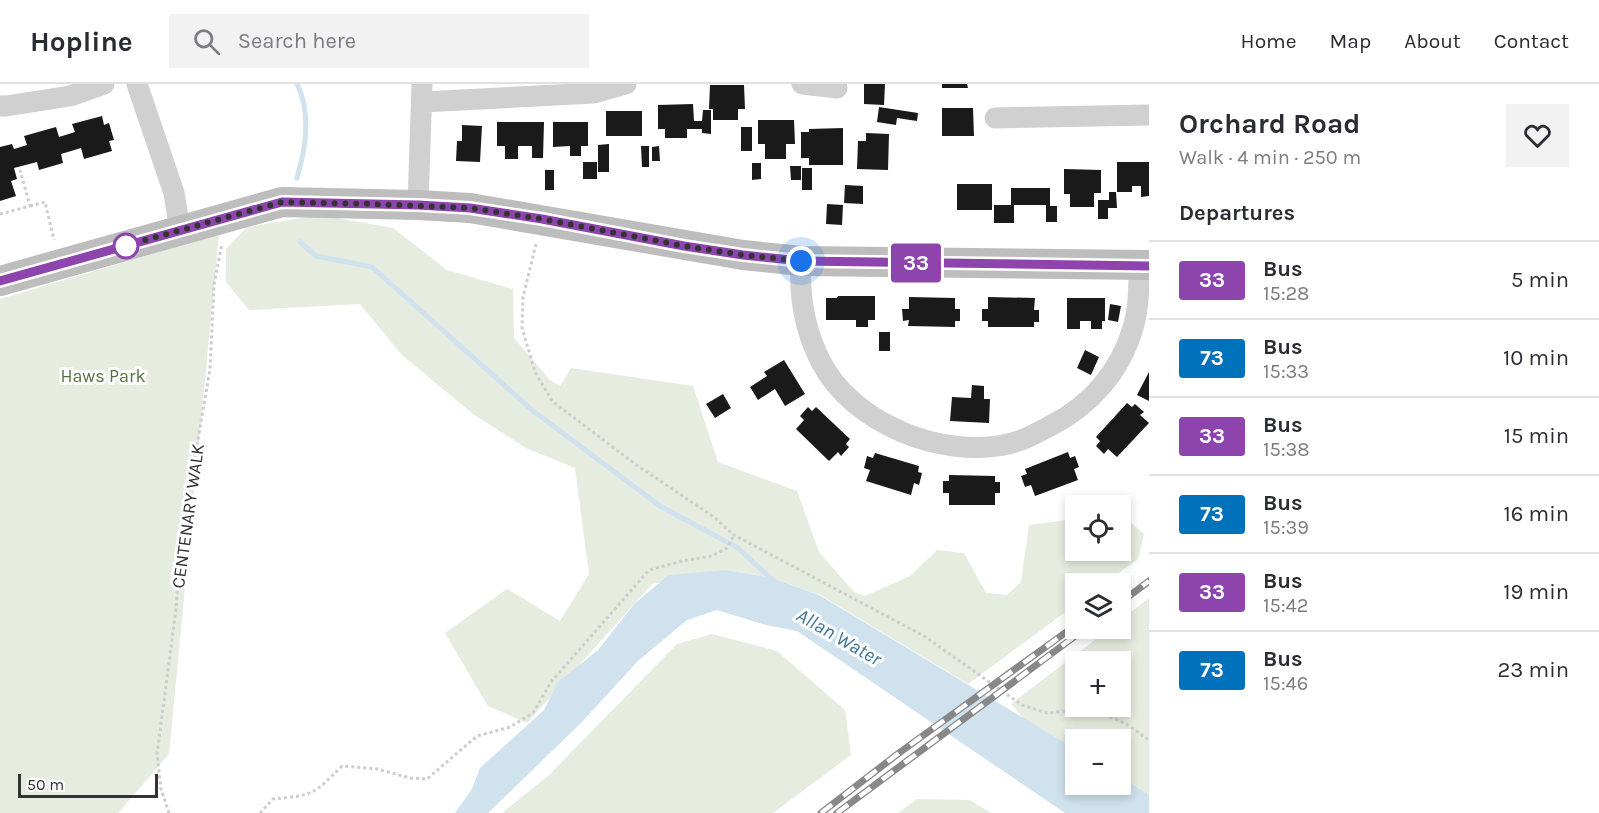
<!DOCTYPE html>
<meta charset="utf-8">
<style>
body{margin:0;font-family:Karla,sans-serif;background:#f2f2f3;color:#2b2b33;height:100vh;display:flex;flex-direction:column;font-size:22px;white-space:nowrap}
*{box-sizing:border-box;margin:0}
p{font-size:20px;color:#7c7c81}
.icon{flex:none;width:33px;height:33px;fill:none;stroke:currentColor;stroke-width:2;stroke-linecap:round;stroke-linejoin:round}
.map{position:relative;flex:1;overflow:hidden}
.details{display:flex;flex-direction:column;background:#fff;width:450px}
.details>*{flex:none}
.badge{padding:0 12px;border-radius:4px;font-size:21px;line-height:39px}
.buttons{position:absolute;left:1065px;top:411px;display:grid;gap:12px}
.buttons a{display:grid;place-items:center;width:66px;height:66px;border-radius:0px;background:#fff;box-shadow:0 3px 9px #0003;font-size:30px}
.scale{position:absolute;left:18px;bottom:15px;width:140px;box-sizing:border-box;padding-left:6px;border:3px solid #333;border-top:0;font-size:16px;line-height:21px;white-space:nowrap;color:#333;-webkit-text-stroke:4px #fff;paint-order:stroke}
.you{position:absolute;width:30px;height:30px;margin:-15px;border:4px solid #fff;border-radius:50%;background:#1a73e8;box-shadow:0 0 0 9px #1a73e833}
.map>.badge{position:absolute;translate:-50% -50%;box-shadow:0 0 0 3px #fff}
h2{padding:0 30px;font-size:22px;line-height:54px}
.round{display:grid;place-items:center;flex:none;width:63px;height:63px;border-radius:0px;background:#f2f2f3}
.summary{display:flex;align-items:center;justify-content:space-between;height:102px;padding:0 30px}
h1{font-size:28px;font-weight:700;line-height:45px}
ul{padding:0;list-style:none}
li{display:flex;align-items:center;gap:18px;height:78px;padding:0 30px;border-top:2px solid #e1e1e2}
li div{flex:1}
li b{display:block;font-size:22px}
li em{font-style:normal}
li .badge{min-width:66px;font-weight:700;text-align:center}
header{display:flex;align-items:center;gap:36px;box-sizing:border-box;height:84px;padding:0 30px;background:#fff;border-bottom:2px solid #e1e1e2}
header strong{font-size:28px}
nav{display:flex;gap:33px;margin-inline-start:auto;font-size:21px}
.search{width:420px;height:54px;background:#f2f2f3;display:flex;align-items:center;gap:15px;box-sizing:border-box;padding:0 21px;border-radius:0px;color:#7c7c81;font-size:22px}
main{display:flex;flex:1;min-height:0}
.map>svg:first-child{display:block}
.green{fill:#e6ecdf;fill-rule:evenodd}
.water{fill:#cfe2ee}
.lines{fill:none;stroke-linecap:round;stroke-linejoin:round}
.stream{stroke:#cfe2ee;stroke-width:5}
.building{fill:#1a1a1a}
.path{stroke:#cdcdcd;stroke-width:3;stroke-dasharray:3 3;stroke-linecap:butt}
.street{stroke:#d0d0d0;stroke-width:21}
.secondary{stroke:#bdbdbd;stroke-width:30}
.rail-casing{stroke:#888;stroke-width:7}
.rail{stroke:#fff;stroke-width:4.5;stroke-dasharray:14;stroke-linecap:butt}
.line-casing{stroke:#fff;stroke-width:14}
.line{stroke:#8e44ad;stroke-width:9}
.walk{stroke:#333;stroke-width:6;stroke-dasharray:0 10.8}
.stop-dot{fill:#fff;stroke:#8e44ad;stroke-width:3}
.labels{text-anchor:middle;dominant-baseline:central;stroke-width:6;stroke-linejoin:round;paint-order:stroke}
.park-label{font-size:18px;fill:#56703f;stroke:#fff}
.street-label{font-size:18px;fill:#333;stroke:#fff}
.water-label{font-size:20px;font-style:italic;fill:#3f7597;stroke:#fff}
</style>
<header>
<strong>Hopline</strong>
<div class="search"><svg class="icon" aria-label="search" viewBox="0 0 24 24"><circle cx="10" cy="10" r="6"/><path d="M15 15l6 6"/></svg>Search here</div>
<nav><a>Home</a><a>Map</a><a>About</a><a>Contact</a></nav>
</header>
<main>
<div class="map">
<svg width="1149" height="729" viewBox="0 0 1149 729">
<rect width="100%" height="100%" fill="#fff"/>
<path class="green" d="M320,131L393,144L447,186L513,205L514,254L550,296L560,302L571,284L693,302L718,378L797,407L819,468L854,508L865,512L910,492L937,466L964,469L986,509L1007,511L1021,498L1029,441L1075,435L1076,466H1120L1121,430L1144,450L1138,475L1105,499L1076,500L1075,521L968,600L820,511L772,494L726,486L652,500L527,639L488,622L445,549L507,505L560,537L589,490L575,384L526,364L473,330L402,271L360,220L249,226L226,198V165L247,143Z
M219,150L169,670L118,729H0V215Z
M1149,514V729L1120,700V656H1076L1075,693L1011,620L1109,545L1120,544L1121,536ZM1076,578H1120V622H1076Z
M712,550L777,567L845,626L851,671L773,729H502L549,691L677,560Z
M917,715L970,716L991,729H898Z"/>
<path class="water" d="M726,486L772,494L819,511L1075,665L1076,700H1120L1121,693L1149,711V729H1065L797,547L766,541L717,526L687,536L639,576L580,640L488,729H455L472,705L480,684L544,626L558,598L598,566L635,519L669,491Z"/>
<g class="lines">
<path class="stream" d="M297,94C306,64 311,28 297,0
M300,158L316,172L372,183L532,326L660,422L738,464L777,500"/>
</g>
<path class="building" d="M864,0H885L884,21L864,20Z
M942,0H967L968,4H942Z
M710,1H744L745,25H738V36H713V25H709Z
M693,20L694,37H702L703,26H711V50L702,49V45H687V54H665V45H658V21Z
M879,23L918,29L917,37L897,34L896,41L877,38Z
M942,24H973L974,52H942Z
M606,27H642V52H606Z
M102,32L104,41L109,39L114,56L109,57L112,67L84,75L81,64L61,70L63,79L39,86L37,78L14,84L17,95L11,97L16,112L0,117V63L12,60L14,65L27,61L24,52L56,43L59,53L75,48L72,40Z
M758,36H794L795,60H786V75H765V60H758Z
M497,38H544L543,74H532V62H518V75H505V62H497Z
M553,38H588V62H581V72H570V62L553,63Z
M462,41L482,42L480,78L456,77L457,57H462Z
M741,43H752V67H741Z
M843,44V81H809V74H801V48H809V45Z
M866,49L889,50L888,86L857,85L858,57H866Z
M609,60V88H598V61Z
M641,62H649V83H642Z
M659,62L660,77H652V63Z
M583,78H597V95H583Z
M1117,78H1149V112L1141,113V102H1132V108H1117Z
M752,79H761V95L752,96Z
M790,82H801V96H791Z
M802,84H812V106H802Z
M1064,85L1101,86V109H1094V123H1070V110H1064Z
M545,86H554V106H545Z
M957,100H992V126H957Z
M845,101L863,102V120L844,119Z
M1011,104H1050V122H1057V138H1046V121H1014V139H994V121H1011Z
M1109,108H1116L1117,124H1108V135H1098V116H1109Z
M827,120L843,121L842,141L826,140Z
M838,212H875V236H868V243H856V236H826V214H837Z
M909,213L955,214V225H960V237H955V243L908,242L909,236L903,237L902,225H909Z
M988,213L1035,214L1034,226H1039V238H1034V243H988V237H982V225H988Z
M1067,214H1105V237H1102V245H1091V237H1080V245H1067Z
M1110,220L1121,222L1118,238L1108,236Z
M879,248H890V267H879Z
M1085,266L1099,273L1091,291L1077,284Z
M784,276L805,310L785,322L775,305L758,316L750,303L767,292L764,288Z
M1149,288V317L1137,311Z
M972,301L984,302V315H990L989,339L950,337L952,313L971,314Z
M723,310L731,324L715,334L706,320Z
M1127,319L1132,323L1135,320L1144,328L1140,331L1149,339L1117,373L1108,365L1104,370L1096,362L1100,357L1096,353Z
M808,323L812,327L816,323L850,355L846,360L849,363L841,372L838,368L829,377L796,345L804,336L800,332Z
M1068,368L1070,374L1075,372L1079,383L1074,385L1078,396L1035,412L1031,401L1025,403L1021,392L1027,390L1025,385Z
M875,369L919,382L918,388L922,389L919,401L914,399L911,411L866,397L870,386L864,384L867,372L873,374Z
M949,391L995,392V398H1000V409H995V421H949V409H943V397H949Z"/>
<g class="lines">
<path class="path" d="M30,122L45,118L54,156
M0,130L30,122L20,86
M536,160L523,213L522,244L535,288L552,317L635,380L714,433L734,451L924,552L1022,621L1047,629L1068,627L1104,630L1128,641L1149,656
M169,729L161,705L157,670L176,525L181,455L210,285L214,201L222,159
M260,729L273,715C314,711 313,711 342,682L377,685L410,694L427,695L477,652L510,643L533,629L551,598L649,486L682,477L712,472L727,464L734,451"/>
<path class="street" d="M137,0L174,109L180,146
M802,0L837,4
M422,18L594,9L626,0
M0,22H6L70,12L104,0
M995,34L1149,31
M418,121L422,0
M801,177C799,211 805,247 821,278C853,340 942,375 1008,360C1023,357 1037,349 1050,342C1090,322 1120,288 1133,244C1139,224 1139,202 1139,181"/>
<path class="secondary" d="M0,197L282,118L418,121L470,124L743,171L801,177L1149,181"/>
<defs>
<path id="rail" d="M1120,519L1149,497
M821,729L899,669L1076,541
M837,729L1086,544"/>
</defs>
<use href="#rail" class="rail-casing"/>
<use href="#rail" class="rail"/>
</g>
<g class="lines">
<defs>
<path id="line" d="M0,197L282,118L418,121L470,124L542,135L684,162L743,171L801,177L1149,182"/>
</defs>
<use href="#line" class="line-casing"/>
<use href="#line" class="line"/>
<path class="walk" d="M126,162L120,163L282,118L373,120L470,124L542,135L684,162L743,171L801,177"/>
</g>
<circle class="stop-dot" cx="126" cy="162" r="12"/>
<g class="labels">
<g class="park-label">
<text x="103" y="292">Haws Park</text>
</g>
<g class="street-label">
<text transform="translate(188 432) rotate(-82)">CENTENARY WALK</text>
</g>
<g class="water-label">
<text transform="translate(839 553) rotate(30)">Allan Water</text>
</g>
</g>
</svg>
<div class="buttons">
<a><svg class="icon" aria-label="locate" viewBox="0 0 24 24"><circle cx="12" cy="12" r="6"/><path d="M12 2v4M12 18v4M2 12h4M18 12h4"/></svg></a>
<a><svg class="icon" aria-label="layers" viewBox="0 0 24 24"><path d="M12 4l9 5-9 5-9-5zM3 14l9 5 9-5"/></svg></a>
<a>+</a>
<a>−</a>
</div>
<div class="scale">50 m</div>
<div class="you" style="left:801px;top:177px"></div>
<b class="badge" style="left:916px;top:179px;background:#8e44ad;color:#fff">33</b>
</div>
<section class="details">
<div class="summary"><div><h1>Orchard Road</h1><p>Walk · 4 min · 250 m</p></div><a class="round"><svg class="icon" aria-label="heart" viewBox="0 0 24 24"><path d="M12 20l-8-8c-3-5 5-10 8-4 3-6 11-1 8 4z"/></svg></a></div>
<h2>Departures</h2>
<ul>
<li><span class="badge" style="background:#8e44ad;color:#fff">33</span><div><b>Bus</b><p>15:28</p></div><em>5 min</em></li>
<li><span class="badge" style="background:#0072bc;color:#fff">73</span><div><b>Bus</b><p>15:33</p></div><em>10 min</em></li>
<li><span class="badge" style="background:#8e44ad;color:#fff">33</span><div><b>Bus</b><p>15:38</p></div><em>15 min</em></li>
<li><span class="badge" style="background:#0072bc;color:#fff">73</span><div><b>Bus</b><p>15:39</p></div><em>16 min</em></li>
<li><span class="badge" style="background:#8e44ad;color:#fff">33</span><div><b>Bus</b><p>15:42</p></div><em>19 min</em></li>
<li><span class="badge" style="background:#0072bc;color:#fff">73</span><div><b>Bus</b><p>15:46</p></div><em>23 min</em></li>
</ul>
</section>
</main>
